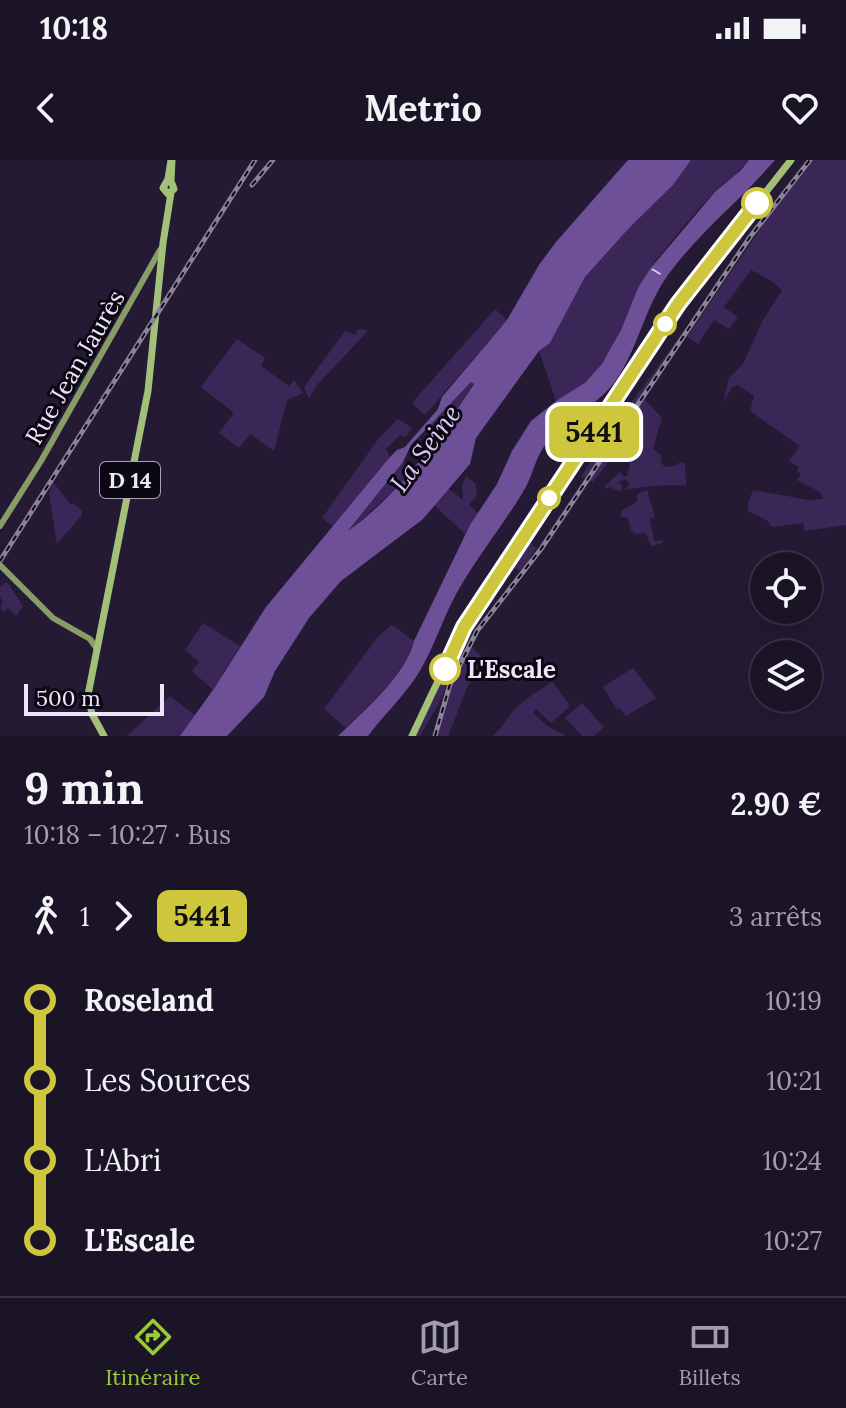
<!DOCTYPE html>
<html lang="fr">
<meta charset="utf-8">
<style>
body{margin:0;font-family:Lora,serif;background:#241d2f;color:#f1f3f6;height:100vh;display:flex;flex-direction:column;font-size:30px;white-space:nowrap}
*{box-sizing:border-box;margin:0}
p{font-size:26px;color:#a09ea7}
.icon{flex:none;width:44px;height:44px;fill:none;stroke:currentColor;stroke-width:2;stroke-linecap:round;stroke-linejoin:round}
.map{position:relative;height:576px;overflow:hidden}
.drawer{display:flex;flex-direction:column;background:#1b1427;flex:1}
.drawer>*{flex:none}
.badge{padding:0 16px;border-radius:12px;font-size:28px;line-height:52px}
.tools{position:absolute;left:750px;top:392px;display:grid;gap:16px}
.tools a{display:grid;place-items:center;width:72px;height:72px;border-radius:50%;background:#1b1427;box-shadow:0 8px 32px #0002,0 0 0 2px #393344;font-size:40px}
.scale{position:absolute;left:24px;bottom:20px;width:140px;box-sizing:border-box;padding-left:8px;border:4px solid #ece6f8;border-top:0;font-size:22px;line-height:28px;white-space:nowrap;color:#ece6f8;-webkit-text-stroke:6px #0c0813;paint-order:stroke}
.map>.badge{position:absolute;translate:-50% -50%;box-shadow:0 0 0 4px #fff}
.legs{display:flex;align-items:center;gap:12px;height:88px;padding:0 24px;font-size:26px}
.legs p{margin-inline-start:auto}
.summary{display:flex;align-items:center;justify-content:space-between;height:136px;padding:0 24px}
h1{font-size:44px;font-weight:800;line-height:60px}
ul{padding:0 24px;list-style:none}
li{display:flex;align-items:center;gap:28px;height:80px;font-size:30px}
li i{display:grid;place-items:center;width:12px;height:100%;margin:0 10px;background:currentColor}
li i::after{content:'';width:20px;height:20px;margin:-10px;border:6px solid;border-radius:50%;background:#1b1427}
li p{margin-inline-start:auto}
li:first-child i{background:linear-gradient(#0000 50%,currentColor 0)}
li:last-child i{background:linear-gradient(currentColor 50%,#0000 0)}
.status{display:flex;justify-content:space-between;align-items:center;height:56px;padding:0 40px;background:#1b1427;direction:ltr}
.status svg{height:22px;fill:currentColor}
header{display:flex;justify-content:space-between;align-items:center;height:104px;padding:0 24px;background:#1b1427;font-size:36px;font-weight:800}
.tab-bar{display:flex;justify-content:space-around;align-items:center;height:112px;border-top:2px solid #393344;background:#1b1427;font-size:22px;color:#a09ea7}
.tab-bar a{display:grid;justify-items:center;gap:4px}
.tab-bar .active{color:#9acb35}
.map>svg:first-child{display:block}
.green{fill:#3b2757}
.water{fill:#6e5099;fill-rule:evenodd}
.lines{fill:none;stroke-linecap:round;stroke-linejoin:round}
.ferry{stroke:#d9cbf4;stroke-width:2;stroke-dasharray:10 8;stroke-linecap:butt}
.secondary{stroke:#879c67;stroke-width:6}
.primary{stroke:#a3c079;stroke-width:7}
.rail-casing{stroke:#8a8298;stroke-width:5}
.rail{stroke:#0c0813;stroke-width:2;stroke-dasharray:6;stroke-linecap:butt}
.line-1-casing{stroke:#fff;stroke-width:18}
.line-1{stroke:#cec73d;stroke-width:12}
.stop-1-dot{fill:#fff;stroke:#cec73d;stroke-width:4}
.labels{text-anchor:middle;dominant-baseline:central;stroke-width:6;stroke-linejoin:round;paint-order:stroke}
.shield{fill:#0c0813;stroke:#a9a3b3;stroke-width:2}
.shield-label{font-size:22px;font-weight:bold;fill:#ece6f8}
.street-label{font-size:24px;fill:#ece6f8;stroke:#0c0813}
.stop-label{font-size:24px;font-weight:bold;fill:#ece6f8;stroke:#0c0813;text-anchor:start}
.water-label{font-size:26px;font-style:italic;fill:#d9cbf4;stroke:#0c0813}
</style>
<div class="status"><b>10:18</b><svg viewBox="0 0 49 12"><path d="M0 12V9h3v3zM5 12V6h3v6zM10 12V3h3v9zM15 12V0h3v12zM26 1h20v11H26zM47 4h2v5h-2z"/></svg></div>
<header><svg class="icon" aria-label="back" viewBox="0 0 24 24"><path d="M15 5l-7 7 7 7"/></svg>Metrio<svg class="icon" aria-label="heart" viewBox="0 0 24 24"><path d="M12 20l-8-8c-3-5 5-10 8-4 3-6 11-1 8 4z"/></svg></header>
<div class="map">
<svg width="846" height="576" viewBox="0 0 846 576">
<rect width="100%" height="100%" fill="#241a34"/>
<path class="green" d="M691,0H749C738,13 725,22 713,34C693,54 675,77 657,99C629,136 623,189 587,221C579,229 566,234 556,241L539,191L550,183L585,117L630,67L673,25Z
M813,0H846V365L805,371L803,363L772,367L767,360L748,351V343L753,330L809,340L823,339L820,332L797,320L801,314L797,311L799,307L789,301L800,286L750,251L754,236L738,225L732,227L723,243L729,218L743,204L763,160L782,130L773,122L751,110L724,147L738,157L729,169L714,160L698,184L687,177L764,63Z
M495,149L507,160L425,255L412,243Z
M359,169L368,171L317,225L309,239L304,227L345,171L355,175Z
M682,174L586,318L581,317L619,259Z
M237,179L265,198L261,206L289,226L294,220L303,233L287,240L274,291L250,274L239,288L219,273L234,253L201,227Z
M471,222L474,223L439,275L429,265Z
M644,239L662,258L653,289L662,296L660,302L665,307L676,306L680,302L685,304L686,326C673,324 630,327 622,331L630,325L626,319L619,322L622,326L621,331L614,330L610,326L607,329L604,327L620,312L624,317L627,316L634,286L630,293L621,289V286L593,322L589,320Z
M398,259L412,268L406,277L400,275L386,289L390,297L334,367L322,358L379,278Z
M403,302L414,308L396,328L348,372Z
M466,316L476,324L477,335L469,345L478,353L465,374L434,345L448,328L463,340L462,326Z
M53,322L71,345L73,343L82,351V355L57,384L49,333Z
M647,330L655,357L650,359L654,381L662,380L663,383L651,386L646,373L635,374L631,370L628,357H621V351L637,342V334Z
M526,381L537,388L529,398V403L519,411L509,403Z
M7,422L23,446L16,456L8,448L4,452L0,448L3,442L0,437V427Z
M203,463L240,486L213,530L192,511L199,502L185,490Z
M390,466H394L414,481C407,511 368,547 346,568L324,549L377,478Z
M469,485L483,498L467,528L448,576H437L453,521Z
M462,490L439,543L420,576H415L440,523Z
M633,508L656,538L626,556L619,548L617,550L603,527Z
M552,521L570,546L551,563L536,549L533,553L547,566L567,576H492C504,567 508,555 519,545C529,536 541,530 552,521Z
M170,536L196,556L180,576H127Z
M582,543L604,567L594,576H582L565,558Z"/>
<path class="water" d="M628,0H691L673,25L630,67L585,117L550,183L539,191L476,278L470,304L423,359L341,421L309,458L275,511L264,537L227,576H180L215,527L266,447L390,297L397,290L405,287L438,249L442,237L507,160L539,105L556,82ZM471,222L474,224C438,278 401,333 348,371L403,302L411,285Z
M749,0H775C741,40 699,72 668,115C644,148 638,190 614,223C594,249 561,260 543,288C534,302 532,318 523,332C500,370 471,404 451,444C439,469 430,497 414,520C400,540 382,557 368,576H338C362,553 407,514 414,481L470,365L497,324L512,291L531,261L556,241L586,222L602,204L621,170L638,128L650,109L715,32L741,10Z"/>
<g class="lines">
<path class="ferry" d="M652,109L665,117"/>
<path class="secondary" d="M0,366L41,301L160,90
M0,405L53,458L90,479L97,489"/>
<path class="primary" d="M171,0L168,19L163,28L168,34L174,29L171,21L172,0
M428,542L464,467L678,144L791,0
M104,576L92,554L88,535L148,231L163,83L171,33
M412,576L430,538"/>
<defs>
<path id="rail" d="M252,25L273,0
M0,401L255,0
M435,576L450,524L477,471L541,389L750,77L810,0"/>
</defs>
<use href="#rail" class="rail-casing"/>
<use href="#rail" class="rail"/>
</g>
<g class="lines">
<defs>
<path id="line-1" d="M445,509L464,467L678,144L757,43"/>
</defs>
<use href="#line-1" class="line-1-casing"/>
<use href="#line-1" class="line-1"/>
</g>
<g class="stop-1-dot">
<circle cx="757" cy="43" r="14"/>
<circle cx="665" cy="164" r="10"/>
<circle cx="549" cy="338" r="10"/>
<circle cx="445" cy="509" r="14"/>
</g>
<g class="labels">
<rect class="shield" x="100" y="302" width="60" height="36" rx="6"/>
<g class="shield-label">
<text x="130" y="320">D 14</text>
</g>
<g class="street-label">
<text transform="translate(75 207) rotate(-60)">Rue Jean Jaurès</text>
</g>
<g class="stop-label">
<text x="467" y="509">L'Escale</text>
</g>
<g class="water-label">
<text transform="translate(425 288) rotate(-54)">La Seine</text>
</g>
</g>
</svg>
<div class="tools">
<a><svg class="icon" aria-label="locate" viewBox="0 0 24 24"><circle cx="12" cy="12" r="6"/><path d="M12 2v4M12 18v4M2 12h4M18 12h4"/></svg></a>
<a><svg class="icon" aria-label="layers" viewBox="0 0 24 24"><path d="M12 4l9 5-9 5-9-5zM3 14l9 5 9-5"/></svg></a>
</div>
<div class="scale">500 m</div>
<b class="badge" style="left:594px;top:272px;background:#cec73d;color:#111">5441</b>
</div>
<section class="drawer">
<div class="summary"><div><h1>9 min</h1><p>10:18 – 10:27 · Bus</p></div><b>2.90 €</b></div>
<div class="legs"><svg class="icon" aria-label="walk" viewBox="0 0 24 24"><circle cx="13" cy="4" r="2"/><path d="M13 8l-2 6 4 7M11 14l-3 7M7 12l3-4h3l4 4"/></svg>1<svg class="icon" aria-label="forward" viewBox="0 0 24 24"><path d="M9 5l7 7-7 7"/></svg><b class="badge" style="background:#cec73d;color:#111">5441</b><p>3 arrêts</p></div>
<ul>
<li><i style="color:#cec73d"></i><b>Roseland</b><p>10:19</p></li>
<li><i style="color:#cec73d"></i><span>Les Sources</span><p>10:21</p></li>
<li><i style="color:#cec73d"></i><span>L'Abri</span><p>10:24</p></li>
<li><i style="color:#cec73d"></i><b>L'Escale</b><p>10:27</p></li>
</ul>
</section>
<nav class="tab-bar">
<a class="active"><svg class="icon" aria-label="directions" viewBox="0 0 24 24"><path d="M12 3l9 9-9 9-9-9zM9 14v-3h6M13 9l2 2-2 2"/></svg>Itinéraire</a>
<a><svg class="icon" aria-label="map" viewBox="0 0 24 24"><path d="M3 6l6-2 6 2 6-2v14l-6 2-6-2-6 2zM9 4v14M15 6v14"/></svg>Carte</a>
<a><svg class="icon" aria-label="tickets" viewBox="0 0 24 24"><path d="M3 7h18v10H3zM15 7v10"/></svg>Billets</a>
</nav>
